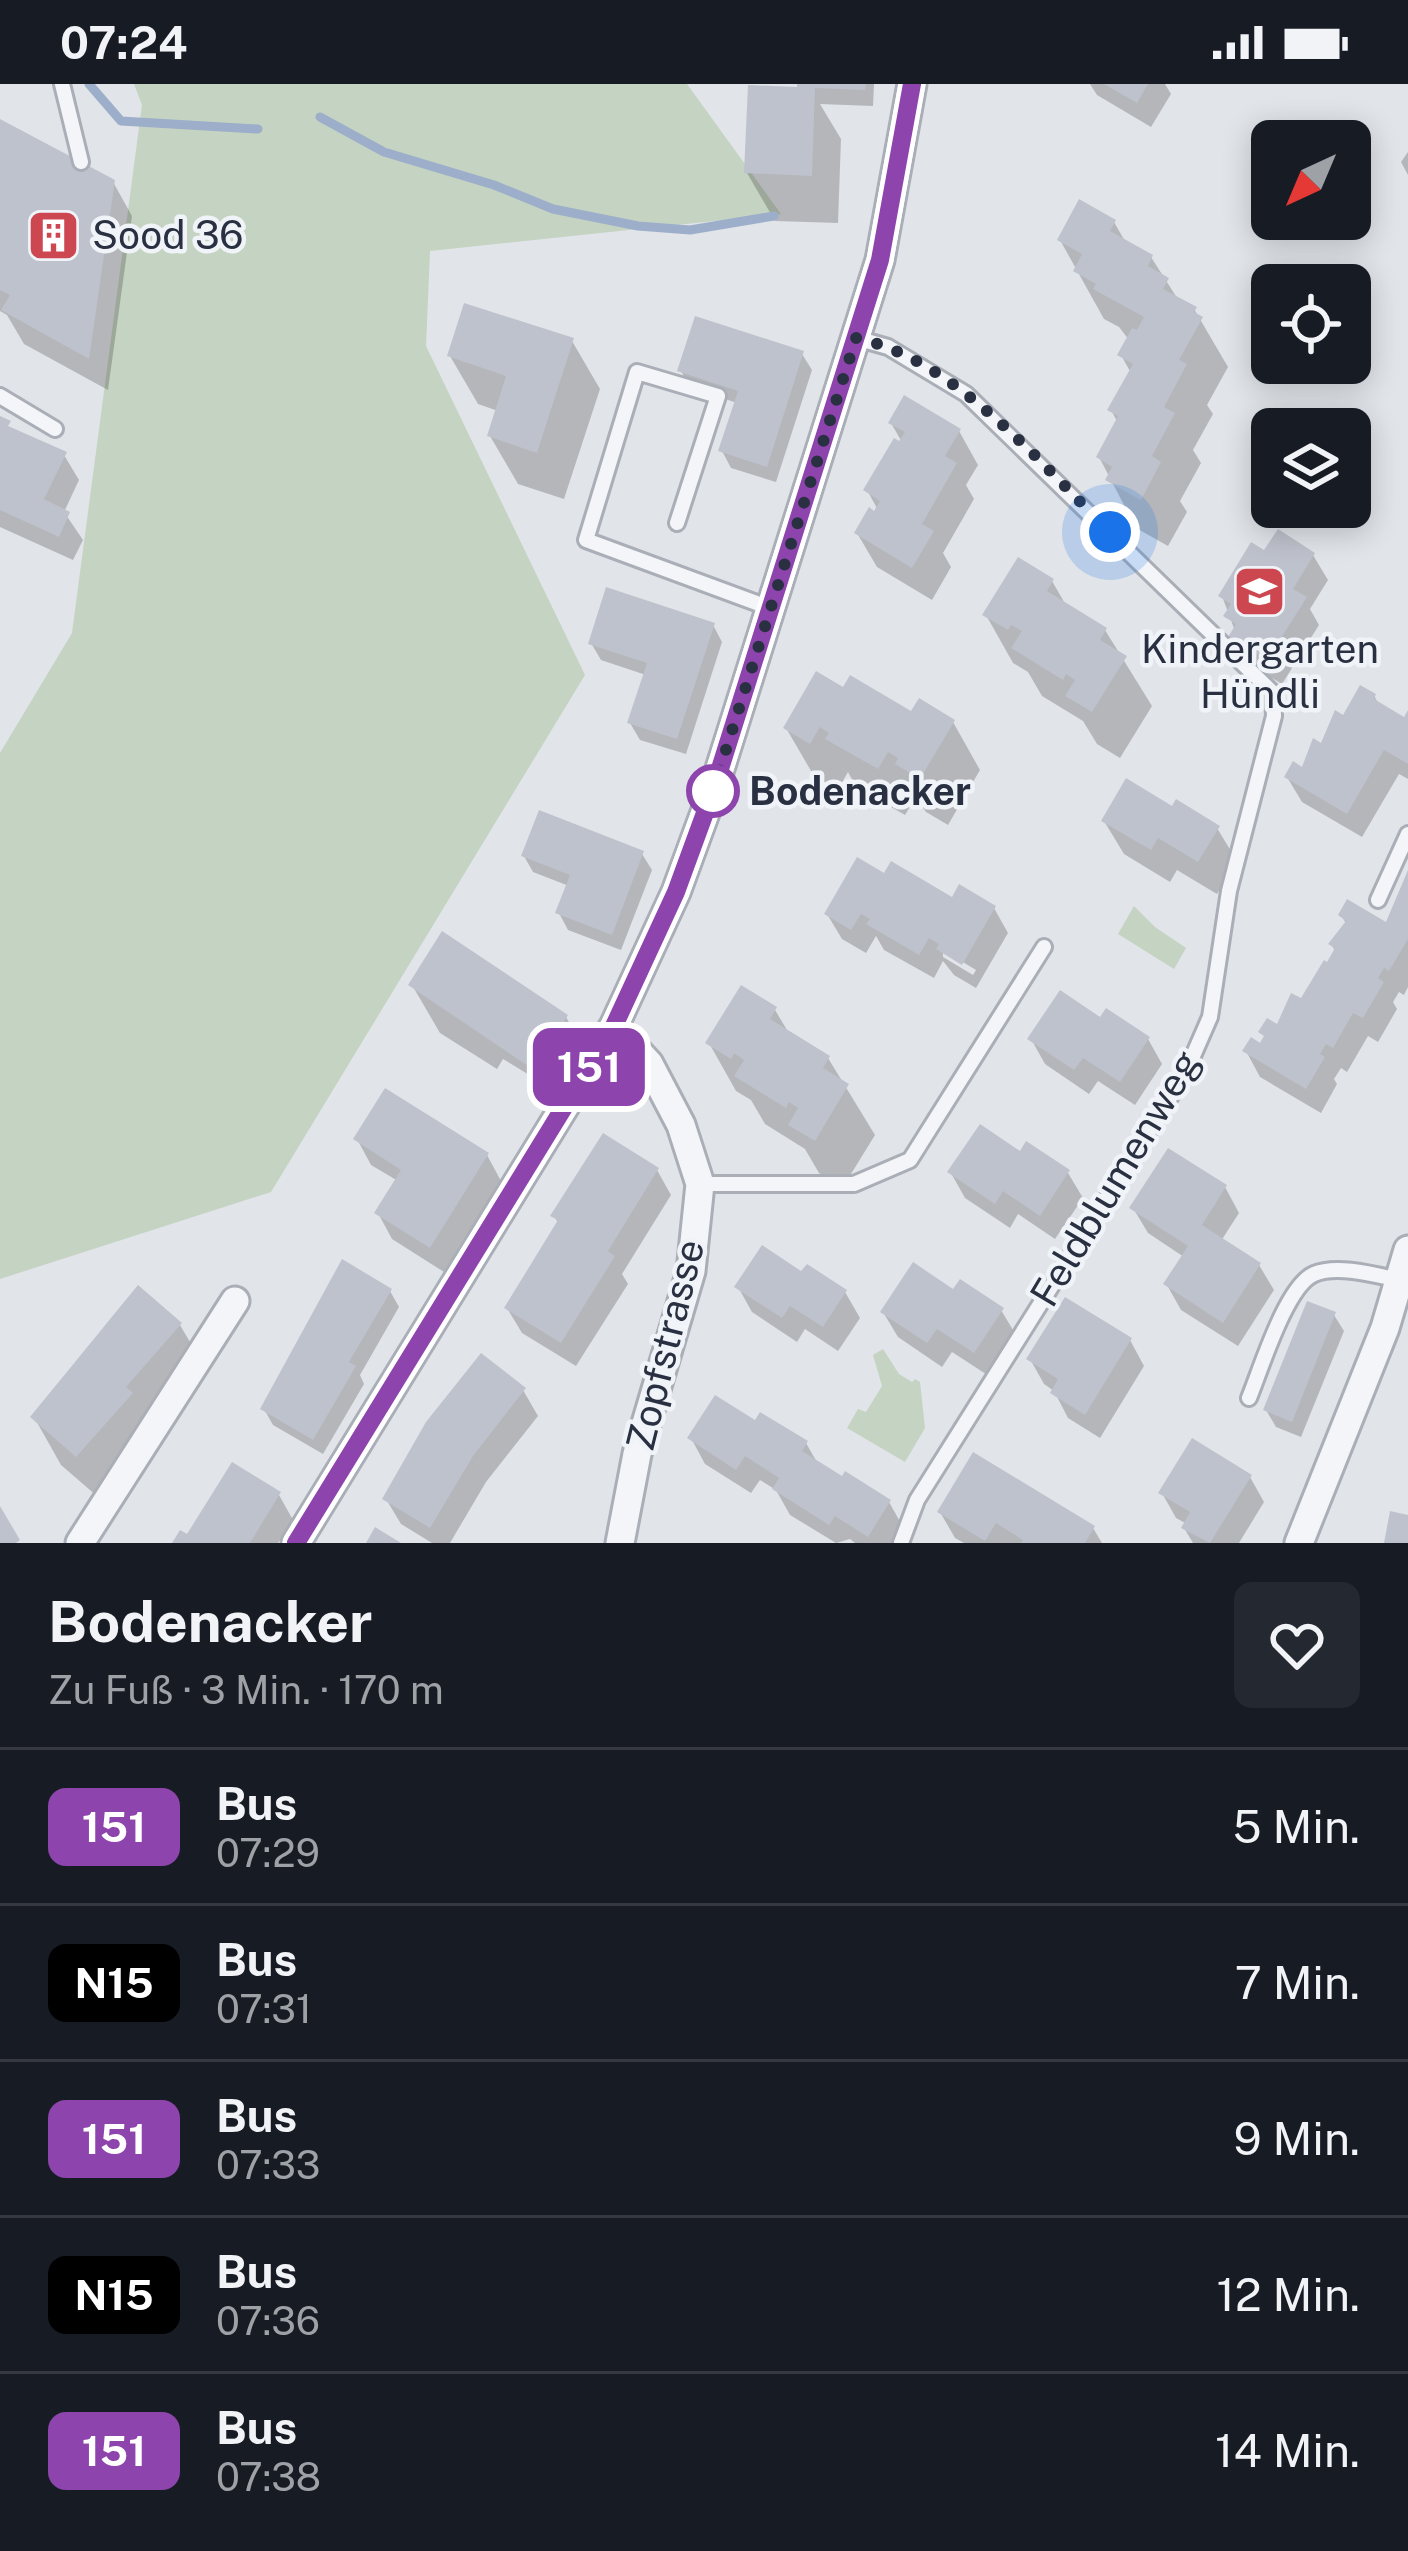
<!DOCTYPE html>
<html lang="de">
<meta charset="utf-8">
<style>
body{margin:0;font-family:"Public Sans",sans-serif;background:#242831;color:#f1f3f6;height:100vh;display:flex;flex-direction:column;font-size:45px;white-space:nowrap}
*{box-sizing:border-box;margin:0}
p{font-size:39px;color:#9ea1a6}
.icon{flex:none;width:66px;height:66px;fill:none;stroke:currentColor;stroke-width:2;stroke-linecap:round;stroke-linejoin:round}
.map{position:relative;height:1459px;overflow:hidden}
.drawer{display:flex;flex-direction:column;background:#171b24;flex:1}
.drawer>*{flex:none}
.badge{padding:0 24px;border-radius:18px;font-size:42px;line-height:78px}
.needle{width:78px;rotate:224deg}
.buttons{position:absolute;left:1251px;top:36px;display:grid;gap:24px}
.buttons a{display:grid;place-items:center;width:120px;height:120px;border-radius:18px;background:#171b24;box-shadow:0 6px 30px #0003;font-size:60px}
.you{position:absolute;width:60px;height:60px;margin:-30px;border:9px solid #fff;border-radius:50%;background:#1a73e8;box-shadow:0 0 0 18px #1a73e833}
.map>.badge{position:absolute;translate:-50% -50%;box-shadow:0 0 0 6px #fff}
.round{display:grid;place-items:center;flex:none;width:126px;height:126px;border-radius:18px;background:#242831}
.head{display:flex;align-items:center;justify-content:space-between;height:204px;padding:0 48px}
h1{font-size:57px;font-weight:700;line-height:90px}
ul{padding:0;list-style:none}
li{display:flex;align-items:center;gap:36px;height:156px;padding:0 48px;border-top:3px solid #363941}
li div{flex:1}
li b{display:block;font-size:45px}
li em{font-style:normal}
li .badge{min-width:132px;font-weight:700;text-align:center}
.status{display:flex;justify-content:space-between;align-items:center;height:84px;padding:0 60px;background:#171b24;direction:ltr}
.status svg{height:33px;fill:currentColor}
.map>svg:first-child{display:block}
.green{fill:#c5d3c2}
.shadow{fill:#0003;fill-rule:evenodd}
.lines{fill:none;stroke-linecap:round;stroke-linejoin:round}
.stream{stroke:#9caec9;stroke-width:9}
.building{fill:#bec2cc}
.service-casing{stroke:#aaaeb7;stroke-width:20}
.minor-casing{stroke:#aaaeb7;stroke-width:33}
.service{stroke:#f4f5f8;stroke-width:14}
.minor{stroke:#f4f5f8;stroke-width:27}
.line-casing{stroke:#fff;stroke-width:27}
.line{stroke:#8e44ad;stroke-width:18}
.walk{stroke:#293041;stroke-width:12;stroke-dasharray:0 21.6}
.stop-dot{fill:#fff;stroke:#8e44ad;stroke-width:6}
.labels{text-anchor:middle;dominant-baseline:central;stroke-width:9;stroke-linejoin:round;paint-order:stroke}
.poi-label{font-size:39px;fill:#293041;stroke:#f0f3f7;text-anchor:start}
.stop-label{font-size:39px;font-weight:bold;fill:#293041;stroke:#f0f3f7;text-anchor:start}
.street-label{font-size:39px;fill:#293041;stroke:#f0f3f7}
</style>
<div class="status"><b>07:24</b><svg viewBox="0 0 49 12"><path d="M0 12V9h3v3zM5 12V6h3v6zM10 12V3h3v9zM15 12V0h3v12zM26 1h20v11H26zM47 4h2v5h-2z"/></svg></div>
<div class="map">
<svg width="1408" height="1459" viewBox="0 0 1408 1459">
<rect width="100%" height="100%" fill="#e1e4e9"/>
<path class="green" d="M134,0H687L781,130L430,167L426,262L585,591L271,1108L0,1195V669L72,549L142,21Z
M1134,822L1155,843L1186,864L1174,885L1118,850Z
M883,1265L899,1290L912,1298L915,1295L920,1298L925,1344L905,1378L847,1344L858,1325L866,1328L882,1302L873,1271Z"/>
<path class="shadow" d="M800,0H874L873,22L820,20L841,55L838,139L775,137L747,89Z
M1090,0H1165L1171,10L1151,43L1097,11Z
M0,39L113,98L132,132L108,306L24,260L7,231L0,227Z
M1408,68V91L1401,78Z
M1114,138L1126,159L1151,173L1179,217L1194,225L1228,283L1207,321L1213,330L1193,366L1201,379L1180,417L1187,428L1168,462L1136,444L1099,373L1118,339L1111,326L1131,289L1121,271L1129,256L1119,243L1104,235L1060,156Z
M572,257L600,305L564,415L518,400L490,352L498,327L478,320L450,272Z
M802,270L812,286L776,398L731,384L722,367L737,319L690,303L681,287Z
M0,335L14,348L64,371L79,396L64,428L83,456L73,476L0,443Z
M891,339L959,347L978,381L966,401L974,415L943,469L951,483L932,516L877,483L857,449L878,426L867,406L906,365Z
M1265,470L1313,471L1328,496L1310,525L1319,541L1282,600L1246,578L1232,553L1235,547L1222,512Z
M1052,497L1067,523L1105,546L1152,622L1120,674L1097,660L1083,637L1042,612L1028,588L1013,579L986,531Z
M713,541L722,558L686,670L640,656L630,639L646,591L601,576L591,559Z
M844,608L912,631L953,638L980,686L948,741L926,728L916,713L905,731L856,703L848,688L838,706L814,692L786,644Z
M1374,612L1380,622L1405,637L1408,632V695L1399,690L1362,753L1302,718L1287,693L1304,687L1344,635Z
M1173,726L1217,744L1237,777L1217,810L1177,786L1170,798L1124,770L1104,737Z
M642,770L652,786L621,866L568,846L559,829L569,802L533,788L524,772Z
M1408,794V903L1404,911L1399,908L1393,918L1397,925L1378,958L1368,952L1347,988L1341,984L1334,995L1337,1000L1321,1029L1260,993L1246,967L1262,963L1266,955L1262,948L1279,945L1328,882L1336,868L1331,860L1347,841L1341,831L1387,842Z
M953,817L994,824L1008,849L976,904L954,891L943,877L934,894L884,866L876,852L866,869L842,855L827,830ZM943,866L976,886L973,891L943,873Z
M412,901L566,933L575,949L544,1000L503,975L497,985L440,949Z
M775,926L790,951L828,974L875,1051L843,1103L819,1089L805,1065L765,1040L751,1016L736,1007L709,959Z
M1101,937L1148,955L1162,980L1135,1021L1098,997L1089,1010L1045,980L1031,955Z
M357,1055L487,1071L501,1097L444,1188L392,1155L378,1129L398,1097L371,1081Z
M1021,1071L1068,1089L1083,1114L1055,1155L1018,1130L1010,1144L965,1114L951,1089Z
M657,1086L671,1111L622,1190L628,1200L576,1282L522,1249L507,1224L559,1140L554,1132Z
M1225,1103L1239,1129L1221,1157L1259,1181L1274,1206L1238,1262L1181,1226L1167,1201L1184,1173L1148,1149L1133,1124Z
M802,1191L845,1208L860,1234L838,1267L805,1245L797,1258L752,1228L738,1203Z
M138,1205L180,1241L208,1289L154,1351L105,1419L61,1381L34,1333Z
M390,1207L399,1223L360,1291L364,1300L323,1370L273,1341L264,1325Z
M954,1209L1001,1226L1016,1251L989,1292L952,1268L942,1283L898,1253L883,1228Z
M1334,1231L1344,1247L1301,1353L1276,1343L1266,1326Z
M1130,1256L1144,1282L1100,1354L1068,1334L1054,1307L1044,1300L1030,1275Z
M523,1306L538,1332L486,1398L450,1459H432L401,1440L386,1415Z
M756,1340L806,1359L818,1380L889,1418L903,1443L893,1459H855L850,1455L836,1459L790,1431L776,1406L760,1396L751,1409L705,1380L691,1354Z
M1250,1393L1264,1418L1239,1459H1193L1184,1444L1187,1440L1176,1434L1162,1409Z
M279,1411L293,1436L278,1459H176L181,1450L189,1454Z
M940,1428L1093,1444L1102,1459H964L955,1454Z"/>
<g class="lines">
<path class="stream" d="M89,0L121,37L258,45
M320,33L384,68L494,101L553,125L638,142L690,146L774,132"/>
</g>
<path class="building" d="M797,0H866L865,6L815,4L812,92L744,89L748,1L797,3Z
M1104,0H1148L1137,19Z
M0,35L115,96L89,275L1,226L10,211L0,206Z
M1079,115L1116,136L1110,147L1153,171L1148,182L1169,194L1163,205L1197,223L1194,228L1203,233L1179,276L1187,280L1164,323L1175,329L1152,372L1161,378L1141,416L1105,396L1112,383L1096,373L1118,332L1107,326L1133,280L1117,271L1132,244L1137,246L1144,233L1093,205L1096,200L1073,187L1082,170L1057,156Z
M464,219L574,254L537,369L487,352L506,292L447,272Z
M695,232L804,267L767,383L718,367L738,307L677,287Z
M904,311L961,345L945,372L957,379L922,440L934,447L912,484L854,449L869,423L874,427L880,417L863,406L894,354L899,357L905,348L888,339Z
M0,332L11,337L8,342L67,368L44,415L70,428L59,453L0,426Z
M1278,445L1315,469L1293,505L1307,513L1267,576L1228,553L1236,540L1223,532L1231,520L1218,512L1251,458L1264,466Z
M1018,473L1054,495L1047,507L1107,544L1100,556L1127,572L1092,628L1065,612L1075,596L1066,590L1063,596L1011,564L1022,547L1011,541L1008,546L982,531Z
M606,503L715,539L677,655L627,639L647,579L588,560Z
M816,587L843,603L850,591L911,627L919,614L955,636L920,695L895,680L898,674L888,668L878,685L825,655L829,649L820,643L810,660L783,644Z
M1360,601L1376,610L1374,615L1404,633L1408,626V680L1384,666L1347,730L1284,693L1293,677L1302,683L1313,654L1321,659L1335,626L1343,631Z
M1126,694L1172,722L1176,715L1220,742L1198,778L1158,754L1151,766L1101,737Z
M539,726L644,767L612,851L555,829L570,791L521,772Z
M857,773L884,789L891,777L952,813L959,800L996,822L962,881L936,865L939,860L929,854L919,871L866,840L870,835L861,830L851,846L824,830Z
M1408,786V855L1389,887L1384,884L1378,894L1384,898L1363,934L1353,929L1333,964L1326,960L1320,970L1325,973L1306,1005L1242,967L1251,953L1260,959L1264,952L1258,948L1267,934L1277,940L1291,909L1301,914L1324,876L1327,878L1335,864L1328,860L1346,837L1338,831L1347,815L1386,838Z
M442,847L568,931L534,986L408,901Z
M741,901L777,923L770,935L830,972L823,984L849,1000L815,1057L788,1041L798,1024L789,1018L786,1024L734,992L744,976L734,969L731,975L705,959Z
M1060,906L1100,933L1106,924L1150,953L1120,998L1083,974L1074,986L1027,955Z
M385,1004L489,1069L430,1164L374,1129L401,1086L353,1055Z
M980,1040L1020,1067L1026,1057L1070,1086L1040,1132L1003,1107L995,1120L947,1088Z
M603,1049L659,1084L608,1167L615,1172L561,1259L504,1224L558,1136L550,1132Z
M1168,1064L1227,1101L1202,1141L1261,1179L1223,1239L1163,1200L1188,1162L1129,1124Z
M762,1161L801,1187L807,1180L847,1206L823,1243L790,1222L782,1234L734,1203Z
M342,1175L392,1205L349,1278L356,1282L313,1356L260,1325Z
M913,1178L953,1205L960,1195L1004,1224L974,1269L937,1245L927,1259L880,1228Z
M138,1201L182,1239L126,1303L133,1309L76,1373L30,1333Z
M1065,1213L1132,1254L1085,1331L1050,1309L1058,1295L1026,1275Z
M1307,1217L1336,1228L1292,1338L1263,1326Z
M481,1269L526,1304L473,1372L430,1444L382,1415L426,1338Z
M715,1311L755,1336L760,1328L808,1357L802,1367L842,1392L845,1387L891,1416L868,1453L835,1432L829,1441L772,1405L779,1394L745,1372L736,1386L687,1354Z
M1192,1354L1252,1391L1210,1459L1181,1444L1190,1428L1158,1409Z
M973,1368L1095,1442L1085,1459H1021L1023,1456L996,1439L985,1457L937,1428Z
M232,1378L281,1408L250,1459H172L180,1446L187,1450Z
M0,1422L20,1456L16,1459H0Z
M1390,1427L1408,1431V1459H1384Z
M375,1443L401,1459H366Z"/>
<g class="lines">
<defs>
<path id="service" d="M62,0L81,78
M856,254L888,263L966,310L1273,609L1274,632L1229,807L1210,933L1186,988L917,1416L901,1459
M0,312L55,345
M677,439L718,312L637,288L586,456L770,524
M1378,816L1408,750
M700,1100H854L910,1076L1044,863
M1249,1314C1261,1285 1286,1202 1314,1190C1337,1180 1376,1191 1399,1196"/>
<path id="minor" d="M614,942L649,980L681,1041L700,1100L691,1187L637,1370L620,1459
M80,1459L235,1217
M296,1459L614,942L676,808L713,707L880,176L912,0
M1299,1459L1385,1244L1408,1166"/>
</defs>
<use href="#service" class="service-casing"/>
<use href="#minor" class="minor-casing"/>
<use href="#service" class="service"/>
<use href="#minor" class="minor"/>
</g>
<g class="lines">
<defs>
<path id="line" d="M296,1459L614,942L676,808L713,707L880,176L912,0"/>
</defs>
<use href="#line" class="line-casing"/>
<use href="#line" class="line"/>
<path class="walk" d="M713,707L856,254C955,275 1040,379 1110,448"/>
</g>
<defs>
<symbol id="building-square" viewBox="-11 -11 22 22"><rect x="-9" y="-9" width="18" height="18" rx="4" fill="#cd4751" stroke="#f0f3f7"/><path d="M-4-6H4V6H1V3H-1V6H-4ZM-2.5-4.3h1.7v1.8h-1.7ZM.8-4.3h1.7v1.8H.8ZM-2.5-1h1.7V.8h-1.7ZM.8-1h1.7V.8H.8Z" fill="#fff"/></symbol>
<symbol id="school-square" viewBox="-11 -11 22 22"><rect x="-9" y="-9" width="18" height="18" rx="4" fill="#cd4751" stroke="#f0f3f7"/><path d="M0-5L7-2L0 1L-7-2ZM-4 1L0 2.5L4 1V4Q0 6-4 4Z" fill="#fff"/></symbol>
</defs>
<g fill-rule="evenodd">
<use href="#building-square" x="24" y="122" width="59" height="59"/>
<use href="#school-square" x="1230" y="478" width="59" height="59"/>
</g>
<circle class="stop-dot" cx="713" cy="707" r="24"/>
<g class="labels">
<g class="poi-label">
<text x="92" y="151">Sood 36</text>
<text x="1260" y="565" text-anchor="middle">Kindergarten<tspan x="1260" dy="45">Hündli</tspan></text>
</g>
<g class="stop-label">
<text x="749" y="707">Bodenacker</text>
</g>
<g class="street-label">
<text transform="translate(1115 1094) rotate(-59)">Feldblumenweg</text>
<text transform="translate(665 1261) rotate(-76)">Zopfstrasse</text>
</g>
</g>
</svg>
<div class="buttons">
<a><svg class="needle" viewBox="-14 -14 28 28"><path d="M0-13l5 13h-10z" fill="#e53935"/><path d="M0 13l5-13h-10z" fill="#9ea1a6"/></svg></a>
<a><svg class="icon" aria-label="locate" viewBox="0 0 24 24"><circle cx="12" cy="12" r="6"/><path d="M12 2v4M12 18v4M2 12h4M18 12h4"/></svg></a>
<a><svg class="icon" aria-label="layers" viewBox="0 0 24 24"><path d="M12 4l9 5-9 5-9-5zM3 14l9 5 9-5"/></svg></a>
</div>
<div class="you" style="left:1110px;top:448px"></div>
<b class="badge" style="left:589px;top:983px;background:#8e44ad;color:#fff">151</b>
</div>
<section class="drawer">
<div class="head"><div><h1>Bodenacker</h1><p>Zu Fuß · 3 Min. · 170 m</p></div><a class="round"><svg class="icon" aria-label="heart" viewBox="0 0 24 24"><path d="M12 20l-8-8c-3-5 5-10 8-4 3-6 11-1 8 4z"/></svg></a></div>
<ul>
<li><span class="badge" style="background:#8e44ad;color:#fff">151</span><div><b>Bus</b><p>07:29</p></div><em>5 Min.</em></li>
<li><span class="badge" style="background:#000;color:#fff">N15</span><div><b>Bus</b><p>07:31</p></div><em>7 Min.</em></li>
<li><span class="badge" style="background:#8e44ad;color:#fff">151</span><div><b>Bus</b><p>07:33</p></div><em>9 Min.</em></li>
<li><span class="badge" style="background:#000;color:#fff">N15</span><div><b>Bus</b><p>07:36</p></div><em>12 Min.</em></li>
<li><span class="badge" style="background:#8e44ad;color:#fff">151</span><div><b>Bus</b><p>07:38</p></div><em>14 Min.</em></li>
</ul>
</section>
